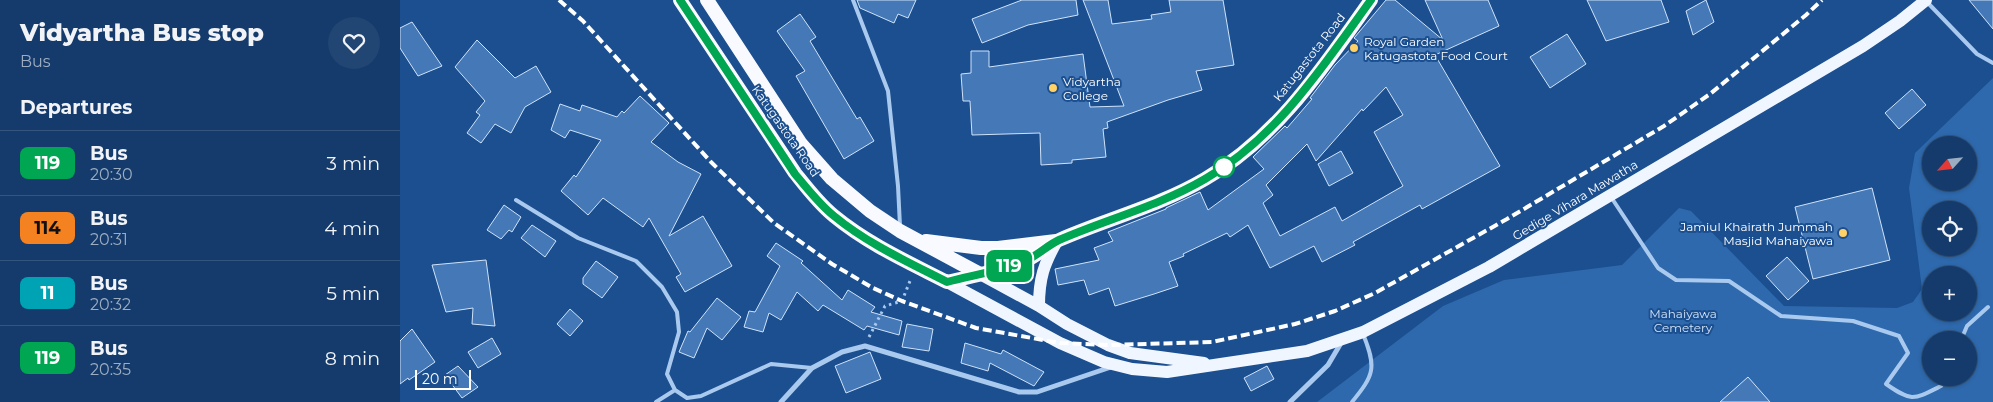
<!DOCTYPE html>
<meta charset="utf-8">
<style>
body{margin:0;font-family:Montserrat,sans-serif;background:#214673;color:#f1f3f6;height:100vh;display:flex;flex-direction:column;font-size:19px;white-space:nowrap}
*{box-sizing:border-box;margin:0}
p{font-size:16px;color:#9dadc1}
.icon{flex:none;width:28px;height:28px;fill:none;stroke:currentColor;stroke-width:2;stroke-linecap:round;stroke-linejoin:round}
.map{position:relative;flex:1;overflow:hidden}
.sheet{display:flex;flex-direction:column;background:#143b6b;width:400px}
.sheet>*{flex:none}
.badge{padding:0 10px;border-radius:8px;font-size:18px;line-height:32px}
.needle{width:32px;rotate:243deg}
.buttons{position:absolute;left:1522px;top:136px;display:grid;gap:10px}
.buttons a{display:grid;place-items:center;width:55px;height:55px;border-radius:50%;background:#143b6b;box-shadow:0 1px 4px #0004,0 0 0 1px #33557e;font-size:25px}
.scale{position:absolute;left:15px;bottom:12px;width:56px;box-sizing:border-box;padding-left:5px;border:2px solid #fff;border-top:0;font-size:14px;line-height:18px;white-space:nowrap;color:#fff;-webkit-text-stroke:4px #1b4f8f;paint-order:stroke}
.map>.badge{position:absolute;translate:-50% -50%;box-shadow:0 0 0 2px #fff}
h2{padding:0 20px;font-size:19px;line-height:45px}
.round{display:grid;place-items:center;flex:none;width:52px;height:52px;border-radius:26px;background:#214673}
.summary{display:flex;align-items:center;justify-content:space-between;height:85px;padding:0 20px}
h1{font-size:24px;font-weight:800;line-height:38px}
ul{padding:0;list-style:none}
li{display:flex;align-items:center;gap:15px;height:65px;padding:0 20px;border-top:1px solid #33557e}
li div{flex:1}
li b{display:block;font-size:19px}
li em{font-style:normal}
li .badge{min-width:55px;font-weight:700;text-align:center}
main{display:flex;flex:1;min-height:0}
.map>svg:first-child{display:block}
.green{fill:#2e69ad;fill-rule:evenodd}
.building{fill:#4478b7;stroke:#cfe3fa;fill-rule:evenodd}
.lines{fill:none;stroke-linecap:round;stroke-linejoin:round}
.path{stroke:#a9c9ee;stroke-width:3;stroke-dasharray:2.5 4;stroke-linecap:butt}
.service{stroke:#a9c9ee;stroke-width:4}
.minor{stroke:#a9c9ee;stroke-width:5}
.primary{stroke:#f0f6ff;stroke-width:12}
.trunk{stroke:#f8faff;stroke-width:14}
.rail{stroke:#fff;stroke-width:4;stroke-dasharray:9 4;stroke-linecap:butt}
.line-casing{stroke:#fff;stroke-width:11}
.line{stroke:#00a651;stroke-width:8}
.poi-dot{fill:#ffd166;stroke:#1b4f8f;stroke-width:2}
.stop-dot{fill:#fff;stroke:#00a651;stroke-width:2.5}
.labels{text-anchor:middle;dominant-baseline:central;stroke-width:4;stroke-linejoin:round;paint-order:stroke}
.poi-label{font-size:12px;fill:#fff;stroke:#1b4f8f;text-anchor:start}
.street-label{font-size:12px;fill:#fff;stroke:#1b4f8f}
.park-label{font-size:12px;fill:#cfe3fa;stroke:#1b4f8f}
</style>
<main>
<section class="sheet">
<div class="summary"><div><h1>Vidyartha Bus stop</h1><p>Bus</p></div><a class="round"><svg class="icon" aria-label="heart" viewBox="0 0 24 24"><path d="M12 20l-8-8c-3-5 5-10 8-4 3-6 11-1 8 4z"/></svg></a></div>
<h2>Departures</h2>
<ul>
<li><span class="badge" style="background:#00a651;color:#fff">119</span><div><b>Bus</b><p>20:30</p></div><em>3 min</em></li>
<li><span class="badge" style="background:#f58220;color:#111">114</span><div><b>Bus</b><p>20:31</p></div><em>4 min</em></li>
<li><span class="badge" style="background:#00a3b4;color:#fff">11</span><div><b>Bus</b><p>20:32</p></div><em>5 min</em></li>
<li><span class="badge" style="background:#00a651;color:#fff">119</span><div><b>Bus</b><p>20:35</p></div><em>8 min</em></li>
</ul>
</section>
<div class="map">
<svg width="1593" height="402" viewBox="0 0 1593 402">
<rect width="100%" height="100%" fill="#1b4f8f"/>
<path class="green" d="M1593,78V402H917L1043,306L1104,280L1222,265L1279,208L1291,211L1384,306L1497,308L1513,302L1522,289L1509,188L1515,153ZM1531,145H1569V182H1531ZM1531,210H1569V248H1531ZM1531,275H1569V312H1531ZM1531,340H1569V378H1531Z"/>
<path class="building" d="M457,0H516L508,18L498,14L494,23L460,8Z
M622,0H676L678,15L628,25L582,43L572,19Z
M683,0H708L712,24L752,19L751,15L771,12L769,0H823L834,65L796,71L802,90L768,100L707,122L708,128L703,129L706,157L672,160V163L641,165L640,133L572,135L570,101H563L561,74L571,73V51H589V67L683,54L690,107L724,106Z
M986,0H995L1043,40L1025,0H1088L1099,26L1035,55L1100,166L1022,209L1020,205L953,242L955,245L922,262L914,246L870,268L848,225L830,237L827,233L783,254L784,256L769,262L778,286L754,294L715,306L709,288L689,295L684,280L658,285L655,269L699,260L694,248L713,241L708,232L766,209V208L800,192L808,210L864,169L853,157L885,126L887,128L912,99L910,98L935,65L958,41L954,38ZM986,87L1003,115L974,132L1003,186L942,221L935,207L880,236L863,203L873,195L866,185L907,144L916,161L962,109L963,111Z
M1187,0H1261L1269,22L1206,41Z
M1306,0L1314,22L1293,35L1286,11Z
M1569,0H1593V29Z
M400,14L416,37L410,41L457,119L460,117L474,141L444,159L396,76L405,71L377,31Z
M12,22L42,66L18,76L0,48V28Z
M1167,34L1186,64L1150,88L1130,57Z
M77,40L115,78L136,66L151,92L125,107L111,133L95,124L81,143L67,133L80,115L76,112L85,101L55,67Z
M1512,89L1526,105L1499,129L1485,113Z
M240,96L269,123L251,142L278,162L301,174L269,236L303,216L332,266L285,292L276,277L281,274L249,218L243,227L203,198L188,215L161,191L174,175L176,177L201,140L170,130L165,138L151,130L160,104L180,111L182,105L217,117L222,111L224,113Z
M941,151L953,173L929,186L918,164Z
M1472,188L1490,260L1413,279L1395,207Z
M104,205L121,217L112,232L109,230L101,239L87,230Z
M132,225L156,241L145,257L121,238Z
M376,243L403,261L401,263L442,300L448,290L475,307L471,312L502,321L499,335L467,326L464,330L423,305L418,311L397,292L381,320L369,313L363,332L344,327L349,311L355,312L380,266L367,256Z
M1387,257L1409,281L1388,300L1366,276Z
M86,260L95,326L72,324L73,308L46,312L32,265Z
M196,261L218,277L202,298L183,284V278Z
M317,298L341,317L322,340L307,328L294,358L279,352L288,331L290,332Z
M170,309L183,321L170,336L157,324Z
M507,324L533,329L529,351L502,347Z
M12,329L35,362L9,380L8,378L0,384V341Z
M92,338L101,354L78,368L68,352Z
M565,343L601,354L603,350L644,372L634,386L590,363L588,371L561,363Z
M470,352L481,379L446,393L435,366Z
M58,366L78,387L62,398L45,375Z
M867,366L874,379L851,391L844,378Z
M1348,377L1370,402H1320Z"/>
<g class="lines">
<path class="path" d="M469,337L485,306L502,301L510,281"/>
<path class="service" d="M453,0L488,91L498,186L500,226
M1527,2L1577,54L1593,63
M1211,197L1258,268L1276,280L1329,281L1381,316L1453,321L1499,336L1508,353L1486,384C1512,402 1513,400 1541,386L1545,378
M116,200L178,238L236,261L262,287L277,312L279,332L267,374L275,390L287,398L301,396L371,364L412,368
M1561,340L1567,326L1588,307
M256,402L275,390
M952,402C974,375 977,368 963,334"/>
<path class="minor" d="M381,402L412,368L442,352L465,346L619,392H637L711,367
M890,402L928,365L941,343"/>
<path class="primary" d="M580,274L639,306L667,324L708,345L730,353L804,363
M547,282L660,343L704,362L732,369L767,372L907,351L963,332L1089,267L1463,46L1500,21L1526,0
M639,306C639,278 644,264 657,241"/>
<path class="trunk" d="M280,0L395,173C407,188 419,204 434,216C468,244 508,262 547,282C573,276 602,271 627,260C638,255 648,245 659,240C707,219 759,206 805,179C878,137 924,66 971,0
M307,0L401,144L432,179L470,211L500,231L580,274
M526,241L581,248H598L656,241"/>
<path class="rail" d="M159,0L183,21L311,162L374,223L432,264L473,288L502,301L576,328L660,343L708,345L812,342L895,324L935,311L975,293L1107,219L1264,126L1310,94L1360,53L1406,15L1422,0"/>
</g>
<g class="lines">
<defs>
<path id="line" d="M280,0L395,174C407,188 419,204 434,216C468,244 508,262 547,282C573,275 602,271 627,260C638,255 648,245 659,240C707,219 759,206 805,179C878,137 923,66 971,0"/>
</defs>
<use href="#line" class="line-casing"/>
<use href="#line" class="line"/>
</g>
<g class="poi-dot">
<circle cx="954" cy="48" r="5"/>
<circle cx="653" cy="88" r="5"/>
<circle cx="1443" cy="233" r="5"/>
</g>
<circle class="stop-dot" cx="824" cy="167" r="10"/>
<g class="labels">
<g class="poi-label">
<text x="964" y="41">Royal Garden<tspan x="964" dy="14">Katugastota Food Court</tspan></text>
<text x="663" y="81">Vidyartha<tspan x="663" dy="14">College</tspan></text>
<text x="1433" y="226" text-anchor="end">Jamiul Khairath Jummah<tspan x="1433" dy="14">Masjid Mahaiyawa</tspan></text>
</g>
<g class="street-label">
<text transform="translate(909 57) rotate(-52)">Katugastota Road</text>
<text transform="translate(386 131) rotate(55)">Katugastota Road</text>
<text transform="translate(1175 200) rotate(-31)">Gedige Vihara Mawatha</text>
</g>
<g class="park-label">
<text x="1283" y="313">Mahaiyawa<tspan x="1283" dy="14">Cemetery</tspan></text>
</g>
</g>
</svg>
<div class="buttons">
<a><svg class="needle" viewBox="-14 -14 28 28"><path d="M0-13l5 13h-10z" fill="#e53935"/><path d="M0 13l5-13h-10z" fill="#9dadc1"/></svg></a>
<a><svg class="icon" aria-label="locate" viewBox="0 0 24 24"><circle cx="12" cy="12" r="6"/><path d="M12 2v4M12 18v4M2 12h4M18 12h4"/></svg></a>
<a>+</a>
<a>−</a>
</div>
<div class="scale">20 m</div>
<b class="badge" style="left:609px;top:266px;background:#00a651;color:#fff">119</b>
</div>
</main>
